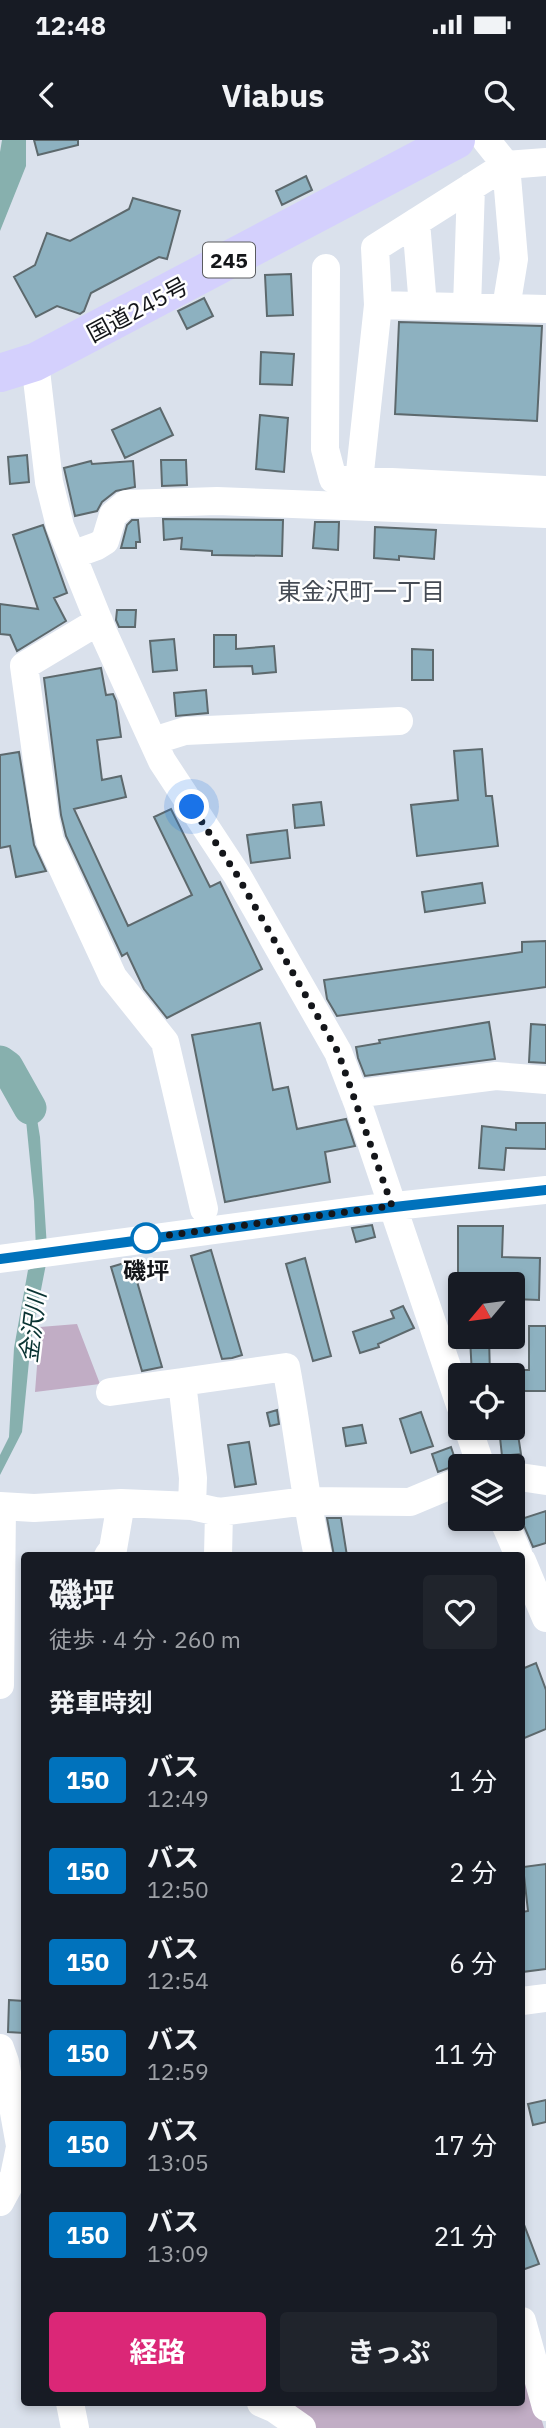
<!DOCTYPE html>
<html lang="ja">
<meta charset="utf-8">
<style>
body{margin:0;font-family:"IBM Plex Sans","Noto Sans JP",sans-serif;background:#20242c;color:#f1f3f6;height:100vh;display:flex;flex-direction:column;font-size:26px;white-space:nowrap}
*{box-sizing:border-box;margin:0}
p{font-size:23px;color:#9ea1a6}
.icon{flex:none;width:38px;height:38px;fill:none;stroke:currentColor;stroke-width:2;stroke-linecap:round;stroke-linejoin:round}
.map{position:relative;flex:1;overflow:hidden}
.panel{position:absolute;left:21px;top:1412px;width:504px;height:854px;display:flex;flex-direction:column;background:#171b24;border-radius:7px;box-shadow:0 4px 10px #0003}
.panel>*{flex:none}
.badge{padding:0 14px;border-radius:5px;font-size:24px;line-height:46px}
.needle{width:46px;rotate:241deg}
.fabs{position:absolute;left:448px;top:1132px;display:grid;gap:14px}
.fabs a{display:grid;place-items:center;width:77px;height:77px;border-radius:7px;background:#171b24;box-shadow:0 4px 10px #0003;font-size:35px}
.you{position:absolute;width:35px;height:35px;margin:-18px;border:5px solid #fff;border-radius:50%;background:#1a73e8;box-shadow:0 0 0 10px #1a73e833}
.map>.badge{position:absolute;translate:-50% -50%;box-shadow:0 0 0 4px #fff}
h2{padding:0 28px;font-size:26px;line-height:63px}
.round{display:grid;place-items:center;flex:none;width:74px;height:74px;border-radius:7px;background:#20242c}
.headline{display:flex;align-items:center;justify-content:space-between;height:119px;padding:0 28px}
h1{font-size:33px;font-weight:700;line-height:52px}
.cta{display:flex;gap:14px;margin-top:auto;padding:14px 28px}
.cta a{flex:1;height:80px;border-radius:7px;background:#db2777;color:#fff;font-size:28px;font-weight:700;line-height:80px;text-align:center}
.cta a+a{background:#20242c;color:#f1f3f6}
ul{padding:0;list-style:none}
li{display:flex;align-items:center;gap:21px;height:91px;padding:0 28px}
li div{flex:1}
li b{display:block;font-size:26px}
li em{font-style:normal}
li .badge{min-width:77px;font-weight:700;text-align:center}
.status{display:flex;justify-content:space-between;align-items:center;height:49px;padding:0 35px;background:#171b24;direction:ltr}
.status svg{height:19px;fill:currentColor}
header{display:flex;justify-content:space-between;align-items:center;height:91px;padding:0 28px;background:#171b24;font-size:32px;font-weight:700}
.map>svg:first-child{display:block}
.green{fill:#c1adc5}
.water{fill:#87b0ae}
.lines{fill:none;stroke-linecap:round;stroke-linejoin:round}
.river{stroke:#87b0ae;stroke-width:33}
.building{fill:#8db1c0;stroke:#5d696d;stroke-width:2}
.minor{stroke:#fff;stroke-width:28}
.highway{stroke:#d4d0fd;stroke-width:38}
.line-casing{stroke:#fff;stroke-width:16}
.line{stroke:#0072bc;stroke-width:10}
.walk{stroke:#14161a;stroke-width:7;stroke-dasharray:0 12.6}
.stop-dot{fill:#fff;stroke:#0072bc;stroke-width:3.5}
.labels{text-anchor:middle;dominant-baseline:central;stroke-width:5;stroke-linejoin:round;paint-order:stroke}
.shield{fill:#fff;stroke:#5a5c5f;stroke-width:2}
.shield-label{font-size:21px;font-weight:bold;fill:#14161a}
.street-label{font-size:23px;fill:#14161a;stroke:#fff}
.stop-label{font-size:23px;font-weight:bold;fill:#14161a;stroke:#fff}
.neighbourhood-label{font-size:24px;fill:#464c55;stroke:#fff}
.water-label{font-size:24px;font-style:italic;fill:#093332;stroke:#fff}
</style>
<div class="status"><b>12:48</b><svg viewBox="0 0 49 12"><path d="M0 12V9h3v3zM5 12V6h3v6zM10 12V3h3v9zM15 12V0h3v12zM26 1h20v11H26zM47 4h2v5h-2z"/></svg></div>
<header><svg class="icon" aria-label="back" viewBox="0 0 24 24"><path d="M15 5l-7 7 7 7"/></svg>Viabus<svg class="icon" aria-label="search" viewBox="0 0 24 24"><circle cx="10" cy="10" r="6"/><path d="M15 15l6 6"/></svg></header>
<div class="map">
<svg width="546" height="2288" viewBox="0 0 546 2288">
<rect width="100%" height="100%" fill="#dae1ec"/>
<path class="green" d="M77,1184L100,1244L35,1252L40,1187Z
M522,2213L544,2288H312L273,2263H522Z"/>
<path class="water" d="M2,0H26V26L0,91V12Z
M12,925L35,967L40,997L47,1108L36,1110L34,1061L25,970L3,930Z
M46,1124L31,1201L22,1292L0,1335V1315L9,1297L14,1208L28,1130Z"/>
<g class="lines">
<path class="river" d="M0,922L7,927L30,968"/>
</g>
<path class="building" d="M34,0H78V5L38,15Z
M306,36L312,50L282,65L276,51Z
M133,58L180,71L167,119L159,117L91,153L84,171L80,174L57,166L36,177L14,137L35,125L47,93L70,101L129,69Z
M291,134L293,175L267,176L265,135Z
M204,158L213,176L187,189L178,171Z
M399,182L542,186L537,281L395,274Z
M261,212L294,214L292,245L260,244Z
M160,268L173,295L125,318L112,290Z
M260,275L288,278L284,332L256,329Z
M27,315L29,342L10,344L8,317Z
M161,320H186L187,345L162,346Z
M91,321L92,324L133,321L135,347L116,351L102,362L97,371L75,376L64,328Z
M163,379L283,380L282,416L212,415V411L181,409L182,398L164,400Z
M132,380H138L140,402H136V408H121L127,385Z
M315,382H339L338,410L313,408Z
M43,385L67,453L54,458L66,481L17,511L10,495L0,494V464L38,469L13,395Z
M375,387L436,390L434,419L399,416V420L374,418Z
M117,470H136L135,487H119L116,480Z
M214,495H236V509L274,506L276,532L253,534L252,526L214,527Z
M174,499L177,530L153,532L150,501Z
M412,509L433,510V540H412Z
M101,528L106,555L113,554L116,561L121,597L97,600L102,640L121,636L126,657L74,669L128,786L192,755L154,677L171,669L210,747L220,742L262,829L167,878L144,849L127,813L122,816L66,696L61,675L44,538Z
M206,550L208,573L176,576L174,553Z
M482,609L486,656H492L498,706L417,716L411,665L458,660L454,611Z
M19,612L34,705L46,731L16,737L10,706L0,708V615Z
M321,662L324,685L295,688L293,665Z
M287,690L290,718L251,723L247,695Z
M482,743L485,763L425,772L422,752Z
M546,801V847L337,876L327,859L324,840L522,812V802Z
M489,882L495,919L365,936L358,918L356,907L380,903L379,900Z
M260,883L273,950L288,947L297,989L346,979L355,1006L325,1012L330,1042L225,1062L192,895Z
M531,884L546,885V923L529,922Z
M516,983H546V1009L506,1008L504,1030L479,1028L482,986L516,990Z
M372,1085L375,1097L356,1102L352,1088Z
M458,1086H503L502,1117L540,1118L539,1160L513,1159L514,1144H458Z
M211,1110L242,1215L232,1218L222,1219L191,1116Z
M305,1118L331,1216L313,1221L286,1124Z
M131,1121L162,1227L142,1231L111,1127Z
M403,1166L414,1188L378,1204L379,1207L360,1213L353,1192L394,1178L391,1171Z
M529,1186H546V1251H522L521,1230H529Z
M470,1197H489L490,1236H472Z
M277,1270L279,1284L270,1286L267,1273Z
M421,1272L433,1306L411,1313L400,1279Z
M362,1285L366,1303L346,1306L343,1288Z
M499,1288H517L521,1314L502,1316Z
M249,1302L256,1344L235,1347L228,1305Z
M451,1307L457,1325L438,1332L432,1314Z
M546,1371V1403L533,1407L521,1379Z
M327,1378H341L347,1416H334Z
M536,1523L546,1550V1589L522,1599V1529Z
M546,1724V1829L522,1832V1772L528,1771L523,1727Z
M9,1860L24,1861V1893L8,1892Z
M546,1960V1982L533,1985L528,1964Z
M522,2082H523L539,2124L522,2130Z"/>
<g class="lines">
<path class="minor" d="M486,0L506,25L514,119L506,168
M546,22L506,25L375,108L378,165L546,169
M416,82L423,166
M326,128L325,309L333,339L546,350
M467,167L471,47
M35,222L49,342L60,386L72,415L104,494L162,621L237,735L338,912L358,964L460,1265
M359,341L378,165
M72,415L97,406L105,401L113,375L126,364L217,361L546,374
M99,481L24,526L45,678L50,701L113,837L165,902L204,1069
M153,601L185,591L399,581
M354,954L496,936L546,940
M0,1119L376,1068L546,1050
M182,1242L286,1227C298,1290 304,1353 318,1416
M110,1252L182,1242L193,1338L192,1366
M468,1288L481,1326
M513,1336L546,1341
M0,1366L34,1368L121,1363L192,1366L219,1372L306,1361L410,1362L460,1341
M503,1379L519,1416
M108,1416L113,1409L121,1363
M218,1416L219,1372
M522,1421L546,1478
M0,1545L2,1367
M522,1861L546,1858
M0,1908L5,1922L24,2028
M0,2062L14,2036L20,2007
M522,2181L546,2267
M70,2263L75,2288
M261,2263L275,2269L302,2288"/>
<path class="highway" d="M0,233L35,222L73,202L456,0"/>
</g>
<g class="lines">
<defs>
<path id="line" d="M0,1119L350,1072L546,1050"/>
</defs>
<use href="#line" class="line-casing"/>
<use href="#line" class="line"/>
<path class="walk" d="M146,1098L139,1099L392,1066L338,912L237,735L192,667"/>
</g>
<circle class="stop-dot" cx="146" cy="1098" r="14"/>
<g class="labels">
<rect class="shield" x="203" y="102.5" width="52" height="35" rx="5"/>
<g class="shield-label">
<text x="229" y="120">245</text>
</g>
<g class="street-label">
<text transform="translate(137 169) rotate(-28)">国道245号</text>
</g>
<g class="stop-label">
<text x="146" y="1130">磯坪</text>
</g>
<g class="neighbourhood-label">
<text x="361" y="451">東金沢町一丁目</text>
</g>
<g class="water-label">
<text transform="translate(32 1187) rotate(-83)">金沢川</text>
</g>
</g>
</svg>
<div class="fabs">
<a><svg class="needle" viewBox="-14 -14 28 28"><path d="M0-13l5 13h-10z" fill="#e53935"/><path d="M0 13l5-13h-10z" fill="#9ea1a6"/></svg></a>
<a><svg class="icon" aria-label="locate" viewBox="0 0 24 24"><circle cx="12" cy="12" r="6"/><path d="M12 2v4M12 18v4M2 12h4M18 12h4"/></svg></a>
<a><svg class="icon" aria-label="layers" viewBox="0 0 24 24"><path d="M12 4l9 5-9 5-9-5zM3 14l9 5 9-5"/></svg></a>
</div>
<div class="you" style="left:192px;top:667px"></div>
<section class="panel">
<div class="headline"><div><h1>磯坪</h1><p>徒歩 · 4 分 · 260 m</p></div><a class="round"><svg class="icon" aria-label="heart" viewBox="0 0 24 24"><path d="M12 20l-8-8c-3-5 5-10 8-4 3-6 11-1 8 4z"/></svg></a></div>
<h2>発車時刻</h2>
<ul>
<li><span class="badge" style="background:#0072bc;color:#fff">150</span><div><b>バス</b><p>12:49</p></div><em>1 分</em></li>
<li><span class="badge" style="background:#0072bc;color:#fff">150</span><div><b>バス</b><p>12:50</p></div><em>2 分</em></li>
<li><span class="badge" style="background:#0072bc;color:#fff">150</span><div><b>バス</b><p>12:54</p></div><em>6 分</em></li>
<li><span class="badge" style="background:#0072bc;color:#fff">150</span><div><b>バス</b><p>12:59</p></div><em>11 分</em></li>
<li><span class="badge" style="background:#0072bc;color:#fff">150</span><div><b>バス</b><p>13:05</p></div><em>17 分</em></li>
<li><span class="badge" style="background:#0072bc;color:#fff">150</span><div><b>バス</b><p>13:09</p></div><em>21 分</em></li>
</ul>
<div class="cta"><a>経路</a><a>きっぷ</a></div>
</section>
</div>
